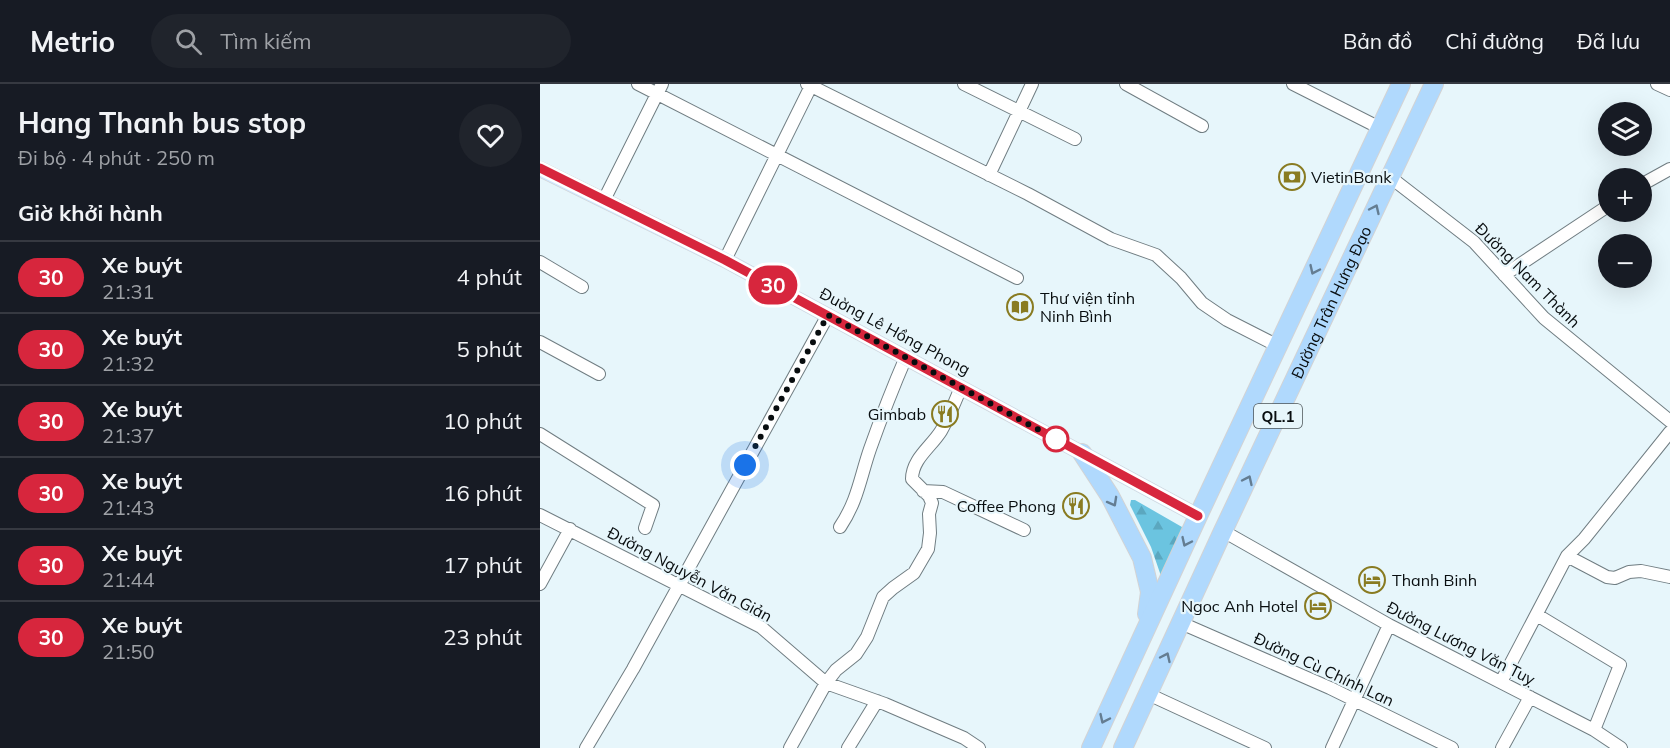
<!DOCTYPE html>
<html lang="vi">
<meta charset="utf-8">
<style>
body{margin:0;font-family:Mulish,sans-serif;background:#20242c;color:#f1f3f6;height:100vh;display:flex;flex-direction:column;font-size:22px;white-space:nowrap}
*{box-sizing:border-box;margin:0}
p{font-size:20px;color:#9ea1a6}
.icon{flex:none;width:33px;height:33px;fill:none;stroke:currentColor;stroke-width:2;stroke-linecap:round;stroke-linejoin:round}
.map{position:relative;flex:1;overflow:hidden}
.panel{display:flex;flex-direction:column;background:#171b24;width:540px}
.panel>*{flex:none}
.badge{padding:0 12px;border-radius:20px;font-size:21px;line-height:39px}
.fabs{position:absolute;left:1058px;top:18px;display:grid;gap:12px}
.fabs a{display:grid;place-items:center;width:54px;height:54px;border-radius:50%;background:#171b24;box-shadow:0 6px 24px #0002;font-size:30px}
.you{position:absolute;width:30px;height:30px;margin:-15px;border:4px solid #fff;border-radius:50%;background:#1a73e8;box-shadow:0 0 0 9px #1a73e833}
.map>.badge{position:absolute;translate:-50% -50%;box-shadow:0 0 0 3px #fff}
h2{padding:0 18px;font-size:22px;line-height:54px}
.round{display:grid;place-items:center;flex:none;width:63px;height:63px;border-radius:32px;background:#20242c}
.overview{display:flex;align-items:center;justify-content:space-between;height:102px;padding:0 18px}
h1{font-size:28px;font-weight:700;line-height:45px}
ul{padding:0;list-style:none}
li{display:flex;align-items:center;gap:18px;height:72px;padding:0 18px;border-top:2px solid #363941}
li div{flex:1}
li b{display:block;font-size:22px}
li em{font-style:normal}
li .badge{min-width:66px;font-weight:700;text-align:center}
header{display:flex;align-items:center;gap:36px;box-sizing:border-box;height:84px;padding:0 30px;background:#171b24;border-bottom:2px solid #363941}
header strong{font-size:28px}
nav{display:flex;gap:33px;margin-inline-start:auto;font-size:21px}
.search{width:420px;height:54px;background:#20242c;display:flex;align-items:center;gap:15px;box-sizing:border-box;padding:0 21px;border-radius:33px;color:#9ea1a6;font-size:22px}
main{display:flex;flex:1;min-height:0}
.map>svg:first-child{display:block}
.forest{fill:url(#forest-firs)}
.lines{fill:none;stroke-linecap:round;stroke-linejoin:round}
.minor-casing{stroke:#707d82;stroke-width:14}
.major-casing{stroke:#d3d3d4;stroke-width:16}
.highway-casing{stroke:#d3d3d4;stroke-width:20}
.minor{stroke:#fff;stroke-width:12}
.major{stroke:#d0e8fe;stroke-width:15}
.highway{stroke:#b0d9fd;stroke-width:18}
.oneway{stroke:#647d92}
.line-casing{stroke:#fff;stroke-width:14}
.line{stroke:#d7263d;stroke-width:9}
.walk{stroke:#080d0f;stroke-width:6;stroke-dasharray:0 10.8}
.stop-dot{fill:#fff;stroke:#d7263d;stroke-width:3}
.labels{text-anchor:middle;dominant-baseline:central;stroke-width:4.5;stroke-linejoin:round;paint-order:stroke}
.shield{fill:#e7f6fb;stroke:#4b5356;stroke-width:1.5}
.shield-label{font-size:15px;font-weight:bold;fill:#080d0f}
.poi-label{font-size:16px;fill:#080d0f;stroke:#e7f6fb;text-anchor:start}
.street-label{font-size:16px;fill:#080d0f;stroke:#e7f6fb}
</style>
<header>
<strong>Metrio</strong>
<div class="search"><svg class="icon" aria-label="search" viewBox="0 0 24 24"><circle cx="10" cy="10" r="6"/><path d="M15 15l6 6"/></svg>Tìm kiếm</div>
<nav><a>Bản đồ</a><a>Chỉ đường</a><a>Đã lưu</a></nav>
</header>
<main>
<section class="panel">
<div class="overview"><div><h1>Hang Thanh bus stop</h1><p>Đi bộ · 4 phút · 250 m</p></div><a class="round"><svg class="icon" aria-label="heart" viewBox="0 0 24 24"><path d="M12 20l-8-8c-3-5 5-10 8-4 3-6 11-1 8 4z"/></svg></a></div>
<h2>Giờ khởi hành</h2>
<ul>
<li><span class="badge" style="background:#d7263d;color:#fff">30</span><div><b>Xe buýt</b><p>21:31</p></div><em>4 phút</em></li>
<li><span class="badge" style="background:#d7263d;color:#fff">30</span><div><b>Xe buýt</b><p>21:32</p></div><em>5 phút</em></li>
<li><span class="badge" style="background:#d7263d;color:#fff">30</span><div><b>Xe buýt</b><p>21:37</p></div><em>10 phút</em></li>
<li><span class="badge" style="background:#d7263d;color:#fff">30</span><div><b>Xe buýt</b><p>21:43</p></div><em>16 phút</em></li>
<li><span class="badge" style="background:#d7263d;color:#fff">30</span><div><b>Xe buýt</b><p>21:44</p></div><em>17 phút</em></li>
<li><span class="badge" style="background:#d7263d;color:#fff">30</span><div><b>Xe buýt</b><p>21:50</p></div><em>23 phút</em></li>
</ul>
</section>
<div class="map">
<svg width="1130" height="664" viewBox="0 0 1130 664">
<defs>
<pattern id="forest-firs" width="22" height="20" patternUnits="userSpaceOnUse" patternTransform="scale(1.5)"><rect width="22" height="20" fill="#6bc4e0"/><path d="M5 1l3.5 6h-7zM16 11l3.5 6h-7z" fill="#5ba7bf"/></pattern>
</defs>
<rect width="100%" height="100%" fill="#e7f6fb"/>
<path class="forest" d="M591,416H595L642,443L643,446L621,492L611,463L590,421Z"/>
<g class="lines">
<defs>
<path id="minor" d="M98,0L477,194
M267,0L488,110L571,155L616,171L641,194L662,219L687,236L738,262
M424,0L535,55
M586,0L662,42
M753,0L840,44
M1117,0L1130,6
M449,91L492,0
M850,93L934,158L1004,234L1130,337
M1101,101L1130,85
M64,116L122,0
M185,176L272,0
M0,178L42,203
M964,191L1068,122
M0,258L59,290
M0,350L113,421L105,444
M383,407L403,408L484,446
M0,431L221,543L286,599L345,620L424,654L439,664
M300,443C318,416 320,394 330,365C341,334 353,303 366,273
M683,447L849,541L1054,646L1081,664
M1027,472L1067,493L1075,494L1089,488L1101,487L1130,493
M0,500L30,445
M997,531L1080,581L1054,646
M641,539L790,604L912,664
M961,598L1027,472L1044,455L1130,348
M608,610L725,664
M46,664L93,585L288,231
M250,664L286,599L296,586L316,570L327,553L343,513L353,504L374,489L388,465L390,449L389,430L392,419L389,412L372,395C372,375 391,363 401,347C409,333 415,318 421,303
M308,664L337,617
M792,664L849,541
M962,664L990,613"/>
<path id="major" d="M0,85L185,176L658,432"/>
<g id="highway">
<path d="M542,369L570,412L602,474L610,508L607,530"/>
<path d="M551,664L658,432L861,0"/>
<path id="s1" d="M583,664L683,447L894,0"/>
</g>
</defs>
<use href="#minor" class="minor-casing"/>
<use href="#major" class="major-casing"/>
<use href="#highway" class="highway-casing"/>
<use href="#minor" class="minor"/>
<use href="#major" class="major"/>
<use href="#highway" class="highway"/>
</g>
<defs><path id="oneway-chevron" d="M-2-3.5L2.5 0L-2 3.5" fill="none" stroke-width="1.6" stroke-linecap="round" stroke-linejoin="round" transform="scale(1.5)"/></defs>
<g class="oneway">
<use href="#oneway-chevron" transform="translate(835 125) rotate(-65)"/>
<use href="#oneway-chevron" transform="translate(774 186) rotate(115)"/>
<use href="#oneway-chevron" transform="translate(708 396) rotate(-65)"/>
<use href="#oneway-chevron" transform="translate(573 418) rotate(61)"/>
<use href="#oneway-chevron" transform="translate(646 458) rotate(115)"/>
<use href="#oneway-chevron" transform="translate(626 573) rotate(-65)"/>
<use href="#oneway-chevron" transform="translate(564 635) rotate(115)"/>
</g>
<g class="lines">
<defs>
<path id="line" d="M0,84L185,176L658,432"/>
</defs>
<use href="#line" class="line-casing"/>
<use href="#line" class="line"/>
<path class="walk" d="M205,381L288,231L521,358L516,355"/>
</g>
<defs>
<symbol id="bank-ring" viewBox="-11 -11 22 22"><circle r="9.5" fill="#e7f6fb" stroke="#897b21" stroke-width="1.5"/><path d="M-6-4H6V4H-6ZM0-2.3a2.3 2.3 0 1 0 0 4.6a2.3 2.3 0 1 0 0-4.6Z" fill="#897b21"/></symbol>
<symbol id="library-ring" viewBox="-11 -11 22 22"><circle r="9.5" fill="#e7f6fb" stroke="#897b21" stroke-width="1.5"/><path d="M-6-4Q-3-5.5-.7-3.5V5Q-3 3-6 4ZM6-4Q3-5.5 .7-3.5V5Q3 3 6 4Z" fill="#897b21"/></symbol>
<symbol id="restaurant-ring" viewBox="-11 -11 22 22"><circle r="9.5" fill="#e7f6fb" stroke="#897b21" stroke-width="1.5"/><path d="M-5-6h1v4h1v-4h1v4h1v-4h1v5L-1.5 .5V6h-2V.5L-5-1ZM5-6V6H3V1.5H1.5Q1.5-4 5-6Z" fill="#897b21"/></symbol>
<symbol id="hotel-ring" viewBox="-11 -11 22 22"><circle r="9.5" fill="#e7f6fb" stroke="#897b21" stroke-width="1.5"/><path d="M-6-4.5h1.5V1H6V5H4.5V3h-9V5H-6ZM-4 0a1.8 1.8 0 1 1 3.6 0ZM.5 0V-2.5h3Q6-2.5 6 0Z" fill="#897b21"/></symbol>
</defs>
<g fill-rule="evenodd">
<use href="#bank-ring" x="737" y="78" width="30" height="30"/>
<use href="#library-ring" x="465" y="208" width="30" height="30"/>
<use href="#restaurant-ring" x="390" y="315" width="30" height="30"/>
<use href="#restaurant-ring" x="521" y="407" width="30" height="30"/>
<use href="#hotel-ring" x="817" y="481" width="30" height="30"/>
<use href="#hotel-ring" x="763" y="507" width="30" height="30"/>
</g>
<circle class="stop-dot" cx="516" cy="355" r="12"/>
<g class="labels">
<rect class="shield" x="714" y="320" width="48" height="24" rx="4.5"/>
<g class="shield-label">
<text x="738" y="332">QL.1</text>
</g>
<g class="poi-label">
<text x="771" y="93">VietinBank</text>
<text x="500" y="214">Thư viện tỉnh<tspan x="500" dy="18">Ninh Bình</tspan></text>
<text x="386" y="330" text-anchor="end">Gimbab</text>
<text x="516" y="422" text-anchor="end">Coffee Phong</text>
<text x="852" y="496">Thanh Binh</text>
<text x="758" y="522" text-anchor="end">Ngoc Anh Hotel</text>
</g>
<g class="street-label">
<text transform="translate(988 191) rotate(45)">Đường Nam Thành</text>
<text stroke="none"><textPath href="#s1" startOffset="492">Đường Trân Hưng Đạo</textPath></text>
<text transform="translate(355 247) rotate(28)">Đuờng Lê Hồng Phong</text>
<text transform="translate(150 490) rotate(28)">Đường Nguyễn Văn Giản</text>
<text transform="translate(921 559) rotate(27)">Đường Lương Văn Tuỵ</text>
<text transform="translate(784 585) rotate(25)">Đường Cù Chính Lan</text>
</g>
</g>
</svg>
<div class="fabs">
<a><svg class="icon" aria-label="layers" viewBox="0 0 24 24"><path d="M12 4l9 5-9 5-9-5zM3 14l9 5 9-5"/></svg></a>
<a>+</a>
<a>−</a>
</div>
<div class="you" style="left:205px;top:381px"></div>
<b class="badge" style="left:233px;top:201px;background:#d7263d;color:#fff">30</b>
</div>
</main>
